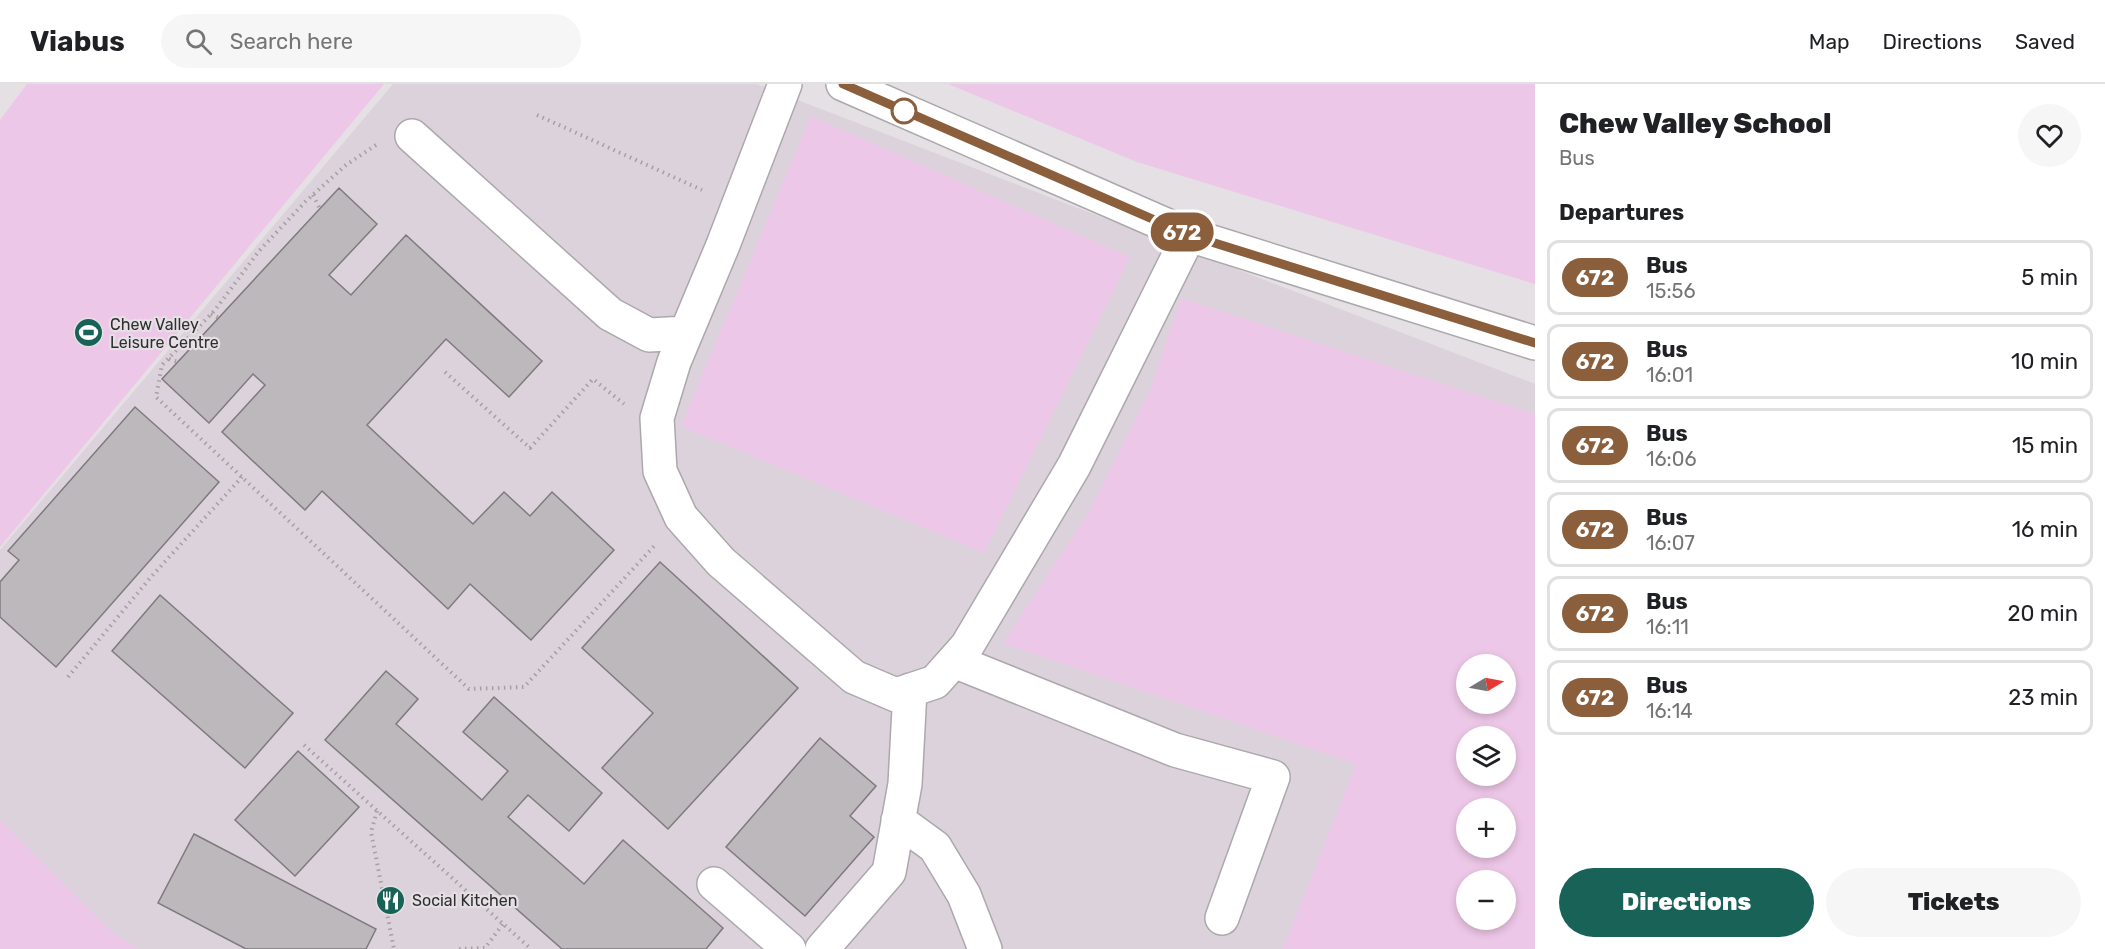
<!DOCTYPE html>
<meta charset="utf-8">
<style>
body{margin:0;font-family:Rubik,sans-serif;background:#f6f6f6;color:#202124;height:100vh;display:flex;flex-direction:column;font-size:22px;white-space:nowrap}
*{box-sizing:border-box;margin:0}
p{font-size:20px;color:#757577}
.icon{flex:none;width:33px;height:33px;fill:none;stroke:currentColor;stroke-width:2;stroke-linecap:round;stroke-linejoin:round}
.map{position:relative;flex:1;overflow:hidden}
.drawer{display:flex;flex-direction:column;background:#fff;width:570px}
.drawer>*{flex:none}
.badge{padding:0 12px;border-radius:20px;font-size:21px;line-height:39px}
.needle{width:39px;rotate:80deg}
.fabs{position:absolute;left:1456px;top:570px;display:grid;gap:12px}
.fabs a{display:grid;place-items:center;width:60px;height:60px;border-radius:50%;background:#fff;box-shadow:0 3px 9px #0003;font-size:30px}
.map>.badge{position:absolute;translate:-50% -50%;box-shadow:0 0 0 3px #fff}
h2{padding:0 24px;font-size:22px;line-height:54px}
.round{display:grid;place-items:center;flex:none;width:63px;height:63px;border-radius:32px;background:#f6f6f6}
.head{display:flex;align-items:center;justify-content:space-between;height:102px;padding:0 24px}
h1{font-size:28px;font-weight:800;line-height:45px}
.primary-button{display:flex;gap:12px;margin-top:auto;padding:12px 24px}
.primary-button a{flex:1;height:69px;border-radius:36px;background:#196258;color:#fff;font-size:24px;font-weight:800;line-height:69px;text-align:center}
.primary-button a+a{background:#f6f6f6;color:#202124}
ul{padding:0;list-style:none}
li{display:flex;align-items:center;gap:18px;height:75px;margin:0 12px 9px;padding:0 12px;border:3px solid #e0e0e0;border-radius:12px}
li div{flex:1}
li b{display:block;font-size:22px}
li em{font-style:normal}
li .badge{min-width:66px;font-weight:700;text-align:center}
header{display:flex;align-items:center;gap:36px;box-sizing:border-box;height:84px;padding:0 30px;background:#fff;border-bottom:2px solid #e0e0e0}
header strong{font-size:28px}
nav{display:flex;gap:33px;margin-inline-start:auto;font-size:21px}
.search{width:420px;height:54px;background:#f6f6f6;display:flex;align-items:center;gap:15px;box-sizing:border-box;padding:0 21px;border-radius:33px;color:#757577;font-size:22px}
main{display:flex;flex:1;min-height:0}
.map>svg:first-child{display:block}
.built{fill:#dcd2db;fill-rule:evenodd}
.green{fill:#edc7e7;fill-rule:evenodd}
.building{fill:#bdb8bc;stroke:#7e7a7d;stroke-width:1.5}
.lines{fill:none;stroke-linecap:round;stroke-linejoin:round}
.minor-casing{stroke:#aca8ac;stroke-width:36}
.major-casing{stroke:#aca8ac;stroke-width:36}
.path{stroke:#a4a0a3;stroke-width:4;stroke-dasharray:1.5 4.5;stroke-linecap:butt}
.minor{stroke:#fff;stroke-width:33}
.major{stroke:#fff;stroke-width:33}
.line-casing{stroke:#fff;stroke-width:14}
.line{stroke:#8b5e3c;stroke-width:9}
.stop-dot{fill:#fff;stroke:#8b5e3c;stroke-width:3}
.labels{text-anchor:middle;dominant-baseline:central;stroke-width:4.5;stroke-linejoin:round;paint-order:stroke}
.poi-label{font-size:16px;fill:#302e30;stroke:#e5e0e4;text-anchor:start}
</style>
<header>
<strong>Viabus</strong>
<div class="search"><svg class="icon" aria-label="search" viewBox="0 0 24 24"><circle cx="10" cy="10" r="6"/><path d="M15 15l6 6"/></svg>Search here</div>
<nav><a>Map</a><a>Directions</a><a>Saved</a></nav>
</header>
<main>
<div class="map">
<svg width="1535" height="865" viewBox="0 0 1535 865">
<rect width="100%" height="100%" fill="#e5e0e4"/>
<path class="built" d="M393,0H756L1535,300V865H132L113,849L0,736V466ZM1467,580H1506V620H1467ZM1467,652H1506V692H1467ZM1467,724H1506V764H1467ZM1467,796H1506V836H1467Z"/>
<path class="green" d="M27,0H384L0,463V36Z
M948,0H1535V200L1137,78Z
M811,32L1130,173L984,469L681,342Z
M1181,214L1535,330V865H1283L1356,680L1003,559L1087,431L1150,306ZM1467,580H1506V620H1467ZM1467,652H1506V692H1467ZM1506,724V764H1467V724ZM1506,796V836H1467V796Z
M0,736L113,849L139,865H0Z"/>
<path class="building" d="M339,104L377,140L329,191L351,211L406,151L542,277L509,313L446,255L367,341L473,440L504,408L530,432L552,408L614,466L531,556L470,500L448,525L322,407L305,426L222,348L265,301L253,290L209,339L162,295Z
M135,323L219,398L56,583L0,533V498L19,476L8,467Z
M660,478L798,604L668,745L602,684L653,629L582,564Z
M160,511L293,629L245,684L112,567Z
M386,587L418,615L396,640L482,716L508,687L463,648L494,613L602,709L569,747L528,711L508,733L584,800L623,756L723,844L706,865H562L325,656Z
M820,654L876,702L850,732L874,753L805,832L726,763Z
M298,667L359,723L295,792L235,736Z
M194,750L376,845L366,865H246L158,819Z"/>
<g class="lines">
<defs>
<path id="minor" d="M785,0L723,161L674,278L657,334L660,387L681,433L721,478L854,593L896,611L935,598L967,562L1074,382L1189,151
M412,52L610,230L649,251L686,249
M954,577L1175,666L1273,693L1222,834
M898,736L935,763L964,811L985,865
M714,800L789,865
M822,865L889,788L905,700L910,606"/>
<path id="major" d="M843,0L1189,151L1535,259"/>
</defs>
<use href="#minor" class="minor-casing"/>
<use href="#major" class="major-casing"/>
<path class="path" d="M537,31L702,106
M376,61L346,81L305,118L259,167L215,226L162,281L156,313L469,605L524,603L656,460
M313,111L320,125
M211,230L219,234
M169,275L178,278
M445,288L530,364L593,295L624,320
M68,593L151,493L242,393
M304,661L531,865
M377,727L371,748L394,865
M459,865L485,864L503,840"/>
<use href="#minor" class="minor"/>
<use href="#major" class="major"/>
</g>
<g class="lines">
<defs>
<path id="line" d="M843,0L1189,151L1535,259"/>
</defs>
<use href="#line" class="line-casing"/>
<use href="#line" class="line"/>
</g>
<defs>
<symbol id="stadium-disc" viewBox="-11 -11 22 22"><circle r="9.5" fill="#196258" stroke="#e5e0e4"/><path d="M0-5a6.5 5 0 1 0 0 10a6.5 5 0 1 0 0-10ZM-3.5-1.8h7v3.6h-7Z" fill="#fff"/></symbol>
<symbol id="restaurant-disc" viewBox="-11 -11 22 22"><circle r="9.5" fill="#196258" stroke="#e5e0e4"/><path d="M-5-6h1v4h1v-4h1v4h1v-4h1v5L-1.5 .5V6h-2V.5L-5-1ZM5-6V6H3V1.5H1.5Q1.5-4 5-6Z" fill="#fff"/></symbol>
</defs>
<g fill-rule="evenodd">
<use href="#stadium-disc" x="72" y="232" width="33" height="33"/>
<use href="#restaurant-disc" x="374" y="800" width="33" height="33"/>
</g>
<circle class="stop-dot" cx="904" cy="27" r="12"/>
<g class="labels">
<g class="poi-label">
<text x="110" y="240">Chew Valley<tspan x="110" dy="18">Leisure Centre</tspan></text>
<text x="412" y="816">Social Kitchen</text>
</g>
</g>
</svg>
<div class="fabs">
<a><svg class="needle" viewBox="-14 -14 28 28"><path d="M0-13l5 13h-10z" fill="#e53935"/><path d="M0 13l5-13h-10z" fill="#757577"/></svg></a>
<a><svg class="icon" aria-label="layers" viewBox="0 0 24 24"><path d="M12 4l9 5-9 5-9-5zM3 14l9 5 9-5"/></svg></a>
<a>+</a>
<a>−</a>
</div>
<b class="badge" style="left:1182px;top:148px;background:#8b5e3c;color:#fff">672</b>
</div>
<section class="drawer">
<div class="head"><div><h1>Chew Valley School</h1><p>Bus</p></div><a class="round"><svg class="icon" aria-label="heart" viewBox="0 0 24 24"><path d="M12 20l-8-8c-3-5 5-10 8-4 3-6 11-1 8 4z"/></svg></a></div>
<h2>Departures</h2>
<ul>
<li><span class="badge" style="background:#8b5e3c;color:#fff">672</span><div><b>Bus</b><p>15:56</p></div><em>5 min</em></li>
<li><span class="badge" style="background:#8b5e3c;color:#fff">672</span><div><b>Bus</b><p>16:01</p></div><em>10 min</em></li>
<li><span class="badge" style="background:#8b5e3c;color:#fff">672</span><div><b>Bus</b><p>16:06</p></div><em>15 min</em></li>
<li><span class="badge" style="background:#8b5e3c;color:#fff">672</span><div><b>Bus</b><p>16:07</p></div><em>16 min</em></li>
<li><span class="badge" style="background:#8b5e3c;color:#fff">672</span><div><b>Bus</b><p>16:11</p></div><em>20 min</em></li>
<li><span class="badge" style="background:#8b5e3c;color:#fff">672</span><div><b>Bus</b><p>16:14</p></div><em>23 min</em></li>
</ul>
<div class="primary-button"><a>Directions</a><a>Tickets</a></div>
</section>
</main>
